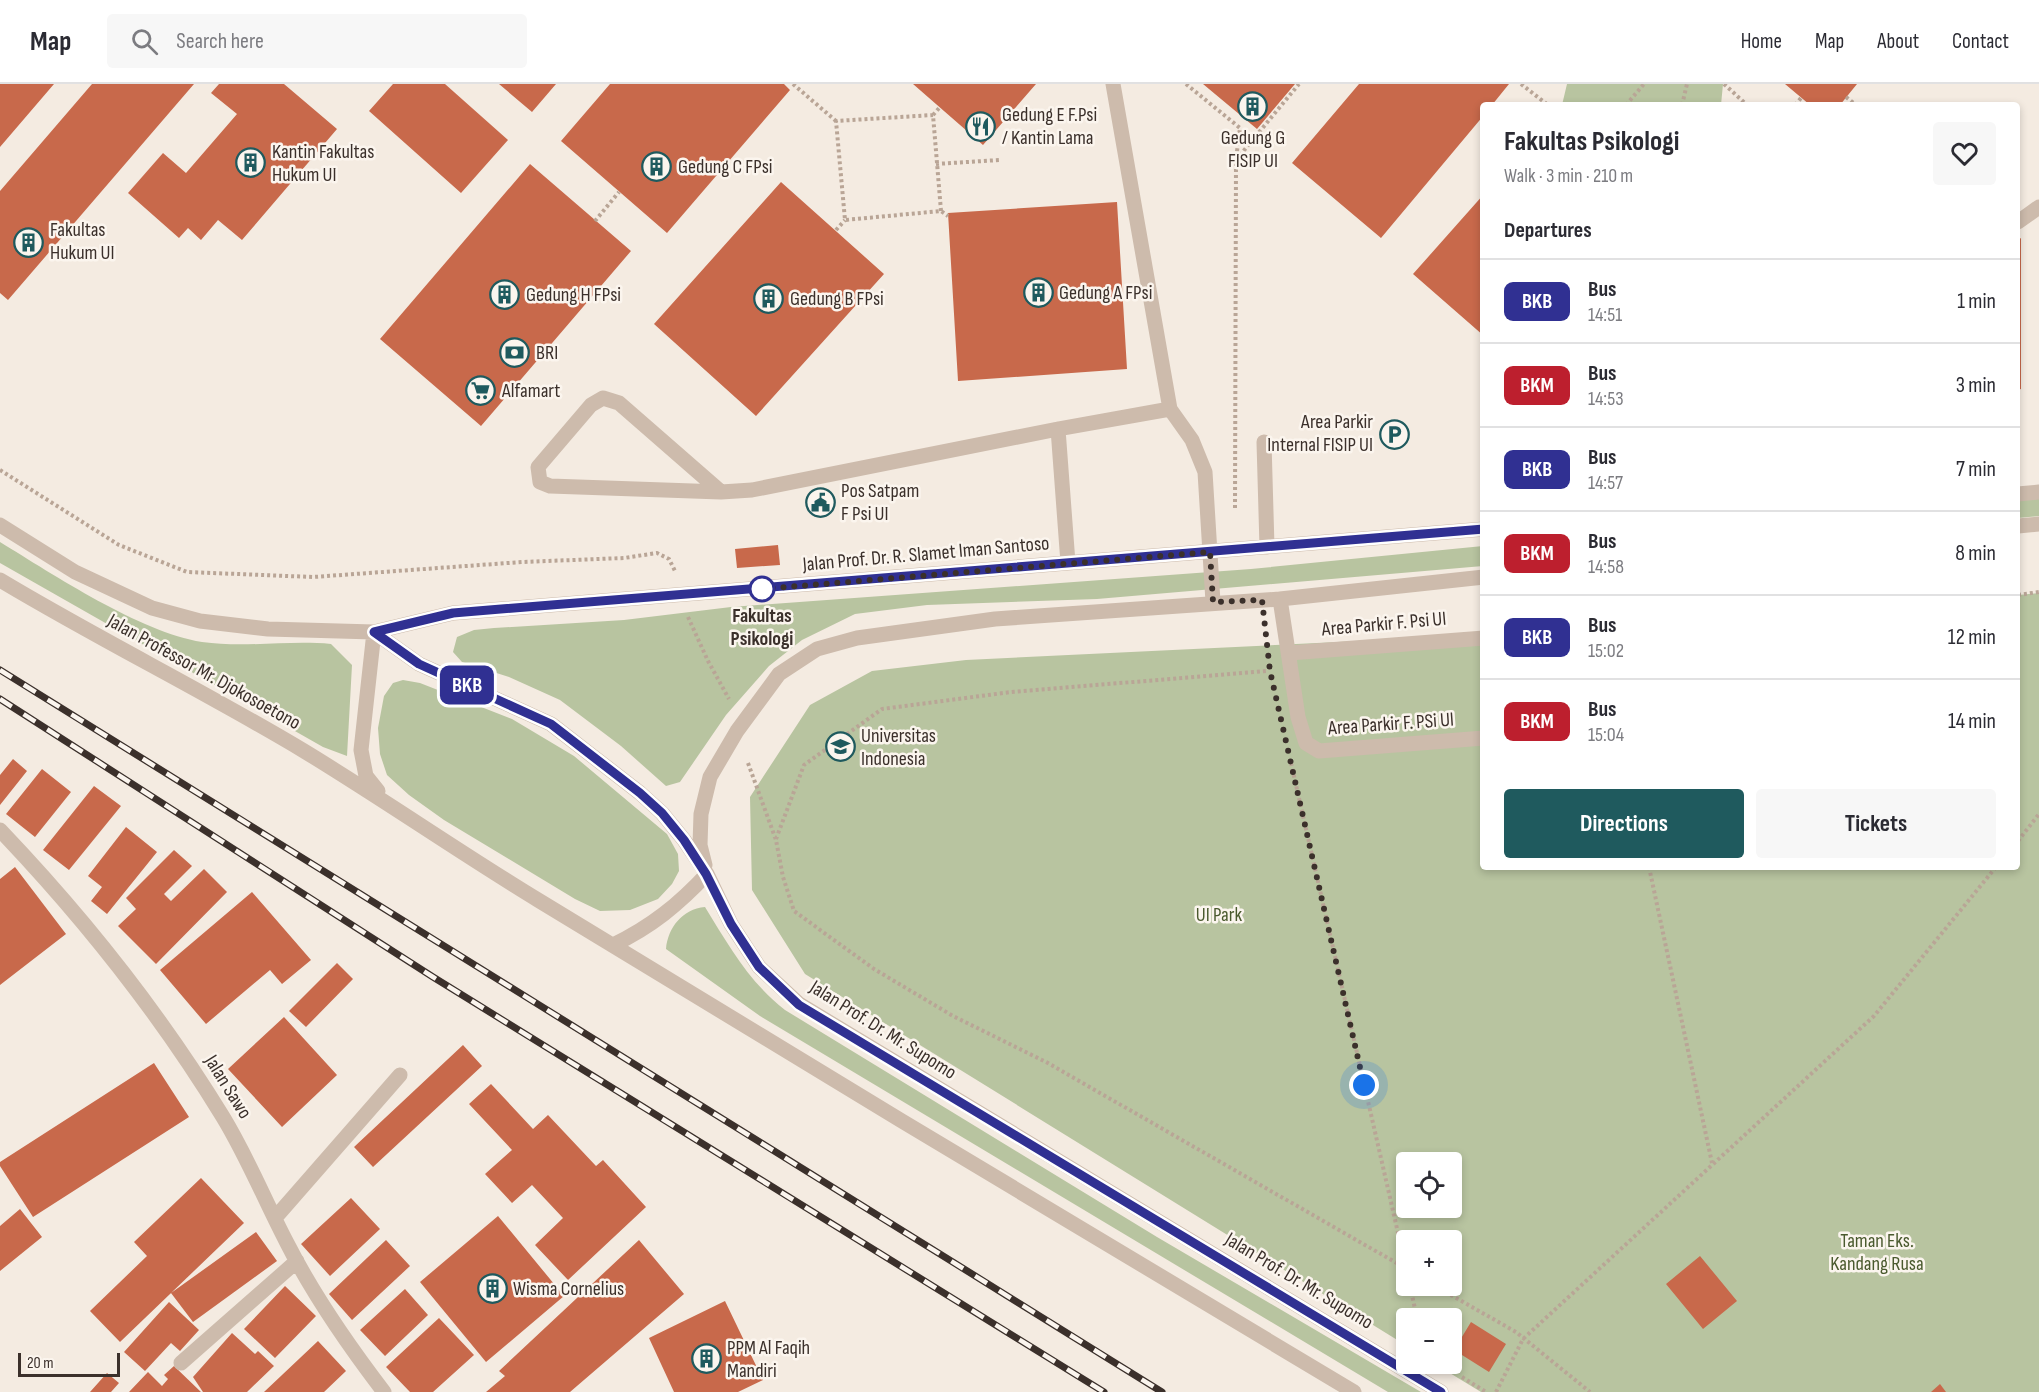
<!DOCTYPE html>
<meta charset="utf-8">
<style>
body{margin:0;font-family:"Sofia Sans Condensed",sans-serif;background:#f7f7f7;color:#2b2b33;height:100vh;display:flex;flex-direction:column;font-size:22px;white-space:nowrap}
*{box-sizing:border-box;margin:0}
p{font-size:20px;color:#7c7c81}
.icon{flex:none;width:33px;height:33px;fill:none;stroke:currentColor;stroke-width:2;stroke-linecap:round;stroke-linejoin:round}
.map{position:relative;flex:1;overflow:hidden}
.sheet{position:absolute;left:1480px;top:18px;width:540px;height:768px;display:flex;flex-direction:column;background:#fff;border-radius:6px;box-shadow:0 3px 9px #0003}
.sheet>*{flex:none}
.badge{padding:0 12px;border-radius:9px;font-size:21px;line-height:39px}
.buttons{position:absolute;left:1396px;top:1068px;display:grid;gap:12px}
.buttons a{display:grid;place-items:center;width:66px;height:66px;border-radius:6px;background:#fff;box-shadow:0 3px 9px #0003;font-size:30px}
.scale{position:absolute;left:18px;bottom:15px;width:102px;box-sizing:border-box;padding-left:6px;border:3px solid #3b302b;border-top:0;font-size:16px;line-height:21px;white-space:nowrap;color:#3b302b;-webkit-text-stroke:4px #fbf5ee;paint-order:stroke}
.you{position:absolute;width:30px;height:30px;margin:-15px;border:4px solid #fff;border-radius:50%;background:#1a73e8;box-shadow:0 0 0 9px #1a73e833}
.map>.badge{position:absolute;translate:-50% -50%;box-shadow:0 0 0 3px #fff}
h2{padding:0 24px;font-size:22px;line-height:54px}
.round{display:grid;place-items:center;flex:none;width:63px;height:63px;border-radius:6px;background:#f7f7f7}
.summary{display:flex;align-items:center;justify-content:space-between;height:102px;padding:0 24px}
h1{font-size:28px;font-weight:700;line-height:45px}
.cta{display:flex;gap:12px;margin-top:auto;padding:12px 24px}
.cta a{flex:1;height:69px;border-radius:6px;background:#1f5a5e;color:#fff;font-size:24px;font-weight:700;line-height:69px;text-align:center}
.cta a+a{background:#f7f7f7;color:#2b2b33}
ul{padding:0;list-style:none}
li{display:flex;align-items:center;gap:18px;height:84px;padding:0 24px;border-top:2px solid #e1e1e2}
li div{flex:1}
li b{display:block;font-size:22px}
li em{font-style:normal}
li .badge{min-width:66px;font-weight:700;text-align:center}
header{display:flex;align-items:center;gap:36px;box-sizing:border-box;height:84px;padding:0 30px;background:#fff;border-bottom:2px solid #e1e1e2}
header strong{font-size:28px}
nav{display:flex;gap:33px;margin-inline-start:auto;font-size:21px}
.search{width:420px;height:54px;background:#f7f7f7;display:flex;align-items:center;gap:15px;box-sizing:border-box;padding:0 21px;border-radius:6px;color:#7c7c81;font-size:22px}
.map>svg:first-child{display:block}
.green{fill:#b8c4a0;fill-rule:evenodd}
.building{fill:#c8694b}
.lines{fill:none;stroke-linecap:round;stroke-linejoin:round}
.path{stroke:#b9a596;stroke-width:4;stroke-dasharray:3 3;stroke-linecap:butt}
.minor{stroke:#cdbbac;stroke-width:15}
.rail-casing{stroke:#3b302b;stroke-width:7}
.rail{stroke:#fbf5ee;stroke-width:4.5;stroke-dasharray:14;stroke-linecap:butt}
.line-casing{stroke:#fff;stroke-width:14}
.line{stroke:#303092;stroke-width:9}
.walk{stroke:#3b302b;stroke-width:6;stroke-dasharray:0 10.8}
.stop-dot{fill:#fff;stroke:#303092;stroke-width:3}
.labels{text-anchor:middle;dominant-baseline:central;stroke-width:5;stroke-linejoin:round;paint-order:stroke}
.poi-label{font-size:20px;fill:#3b302b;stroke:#fbf5ee;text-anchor:start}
.street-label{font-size:20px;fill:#3b302b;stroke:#fbf5ee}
.stop-label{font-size:20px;font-weight:bold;fill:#3b302b;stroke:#fbf5ee}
.park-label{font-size:20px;fill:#4a5a2e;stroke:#fbf5ee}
</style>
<header>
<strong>Map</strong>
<div class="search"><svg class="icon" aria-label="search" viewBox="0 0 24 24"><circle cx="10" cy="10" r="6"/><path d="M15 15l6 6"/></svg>Search here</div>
<nav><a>Home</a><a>Map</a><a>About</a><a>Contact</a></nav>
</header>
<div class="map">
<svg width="2039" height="1308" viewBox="0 0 2039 1308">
<rect width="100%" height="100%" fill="#f4ebe1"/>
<path class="green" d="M1567,0H1723L1721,21H1562Z
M2039,414V432L2018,434V416Z
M0,458C54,491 140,548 202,558C244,564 289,556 331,560L352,581L347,672L323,663L0,479Z
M1483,462V482L1097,515L927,521L855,530L802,556L769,582L726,631L680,698L666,702L621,662L560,616L509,593L462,578L453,568L457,553L474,546L494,544L624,536L731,523L1251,485Z
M2039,509V1308H1481L1435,1280H1452V1234H1407V1262L805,890L752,806L750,713L810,621L872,587L966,576L1483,551L1484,783H2018V511ZM1407,1078H1452V1124H1407ZM1407,1156H1452V1202H1407Z
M403,596L420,599L512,635L574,672L667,750L678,770L679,787L672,800L658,815L630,826L600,827L575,815L444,736L409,711L387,691L380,670L378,644L384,612L393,599Z
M705,823C729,862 749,898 785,926L1157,1153L1421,1308H1388L760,932L666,865C668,844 682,825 705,823Z"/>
<path class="building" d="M0,0H54L0,63Z
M92,0H194L8,216L0,209V107Z
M219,0H284L337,45L242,156L218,136L201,156L188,144L179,154L128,109L163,69L186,89L237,30L211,9Z
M393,0H445L508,56L461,109L369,27Z
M499,0H556L532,28Z
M610,0H784L790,6L667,149L561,57Z
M913,0H1036L983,61Z
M1203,0H1295L1257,45Z
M1359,0H1509L1492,21H1484V31L1381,154L1292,79Z
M1785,0H1857L1840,21H1810Z
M530,80L631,167L481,342L380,255Z
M781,98L884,190L756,332L654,240Z
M1484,110V252L1413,190Z
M1117,118L1127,285L958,297L948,129Z
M2021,154V305L2018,306V156Z
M778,461L780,481L737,484L735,465Z
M13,675L27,687L0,721V691Z
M42,685L71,708L35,753L6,730Z
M94,702L121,722L69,786L43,766Z
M126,743L157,768L107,830L91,817L102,803L88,792Z
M174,766L192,782L164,810L171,817L204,785L227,808L156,880L118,842L136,825L126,814Z
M15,783L66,850L0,901V795Z
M252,808L311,876L282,900L270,886L206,940L160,886Z
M337,879L353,895L306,943L289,927Z
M284,933L337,991L282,1043L228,985Z
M463,961L482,982L373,1083L354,1063Z
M154,979L189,1033L33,1133L0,1082V1078Z
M491,1000L533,1045L548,1031L596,1082L603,1076L646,1123L568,1196L535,1161L563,1134L532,1101L512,1119L485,1090L512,1066L469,1020Z
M201,1094L244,1139L120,1258L90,1227L147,1172L134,1158Z
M351,1114L380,1145L330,1192L301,1160Z
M20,1125L42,1153L0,1187V1142Z
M498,1132L564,1212L486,1278L420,1198Z
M256,1148L277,1177L193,1238L171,1209Z
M386,1156L410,1182L352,1236L329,1210Z
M639,1156L684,1210L570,1308H486L505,1292L499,1287Z
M1700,1172L1737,1217L1703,1245L1666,1200Z
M285,1202L316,1232L275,1274L244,1245Z
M405,1205L428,1231L385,1272L360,1246Z
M725,1217L763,1296L738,1308H674L649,1254Z
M169,1218L199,1246L180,1267L171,1259L145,1287L124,1268Z
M439,1234L474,1271L433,1308H410L386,1283Z
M1471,1238L1506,1260L1489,1288L1454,1266Z
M232,1249L255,1270L258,1267L274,1282L247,1308H203L193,1293Z
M318,1257L346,1287L324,1308H264Z
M174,1282L201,1308H129L148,1288L162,1302L168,1295L164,1291Z
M107,1289L119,1299L111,1308H90Z
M1940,1300L1946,1308H1931Z"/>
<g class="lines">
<path class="path" d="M793,0L836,37
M1186,0L1240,44L1236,75
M1521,0L1548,21
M1724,0L1747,21
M1846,13L1856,21
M1626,21L1644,0
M1682,21L1687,0
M1795,21L1801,14
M933,31L940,23
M936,80L999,76
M941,127L933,31L836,37L845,136L941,127L948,132
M595,137L619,108
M836,146L845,136
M0,386L119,461L187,488L313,493L522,478L624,474L657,469L669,475L675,487
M1235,424L1236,76L1299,0
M2018,511L2039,508
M688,533L708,577L729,615
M748,679L776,756L783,793L794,827L874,885L953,932L1046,978L1407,1185
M1291,679L1406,1184
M776,755L804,681L882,625L1011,608L1267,587
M2018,757L2039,730
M1649,783L1712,1079
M1410,1202L1417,1234
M1435,1202L1516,1248L1590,1308
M1462,1293L1486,1308
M1496,1308L1523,1255L1874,932L1996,783"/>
<path class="minor" d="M1113,0L1170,325L1192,356L1205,388L1213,518
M2018,138L2039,123
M1058,345L1068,479
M1264,358L1267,463
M721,408L619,319L603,314L591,321L538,383L540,398L550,402L721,408L752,406L1058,345L1170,325
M2018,410L2039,408
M0,441L75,488L152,524L200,537L268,545L374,548L453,529L1484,445
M2018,442L2039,440
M0,496C100,556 204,607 304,667C383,715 459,768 538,816C809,982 1081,1145 1354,1308
M1280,515L1298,633L1306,659L1319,667L1484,654
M374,548L419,580L551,640L640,709L662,729L684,756L707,790L731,840L759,883L799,920L1441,1308
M374,548L361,666L366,692L378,707
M1289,569L1484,554
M0,746C84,834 160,930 223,1033C248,1074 265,1117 287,1159C314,1212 348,1261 384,1308
M705,781L700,761L701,730L710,693L737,647L779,590L817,565L857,554L995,535L1280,515L1484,493
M613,861C651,843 679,820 707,790
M275,1134L400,991
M181,1279L297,1177"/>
<defs>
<path id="rail" d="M0,586L1162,1308
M0,615L433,893L1104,1308"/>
</defs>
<use href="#rail" class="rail-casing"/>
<use href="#rail" class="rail"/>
</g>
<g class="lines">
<defs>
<path id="line" d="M1441,1308L799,921L759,883L731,840L706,790L684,756L662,729L640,709L551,640L419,580L374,548L453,529L1484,445"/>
</defs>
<use href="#line" class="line-casing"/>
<use href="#line" class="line"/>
<path class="walk" d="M762,505L1210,468L1213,518L1262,516L1270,587L1364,1001"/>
</g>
<defs>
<symbol id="building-ring" viewBox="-11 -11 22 22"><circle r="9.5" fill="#fbf5ee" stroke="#1f5a5e" stroke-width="1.5"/><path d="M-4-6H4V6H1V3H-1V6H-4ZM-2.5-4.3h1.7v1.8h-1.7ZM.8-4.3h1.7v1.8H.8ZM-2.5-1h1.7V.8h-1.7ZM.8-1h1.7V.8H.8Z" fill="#1f5a5e"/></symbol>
<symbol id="restaurant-ring" viewBox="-11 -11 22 22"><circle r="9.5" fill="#fbf5ee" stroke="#1f5a5e" stroke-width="1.5"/><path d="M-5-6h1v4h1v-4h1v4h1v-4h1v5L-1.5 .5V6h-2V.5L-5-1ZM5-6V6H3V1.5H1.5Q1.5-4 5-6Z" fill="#1f5a5e"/></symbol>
<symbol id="bank-ring" viewBox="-11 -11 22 22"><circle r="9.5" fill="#fbf5ee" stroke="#1f5a5e" stroke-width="1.5"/><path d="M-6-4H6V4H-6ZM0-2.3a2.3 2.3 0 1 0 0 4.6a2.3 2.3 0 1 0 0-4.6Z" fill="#1f5a5e"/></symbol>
<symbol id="supermarket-ring" viewBox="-11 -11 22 22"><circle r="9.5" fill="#fbf5ee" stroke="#1f5a5e" stroke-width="1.5"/><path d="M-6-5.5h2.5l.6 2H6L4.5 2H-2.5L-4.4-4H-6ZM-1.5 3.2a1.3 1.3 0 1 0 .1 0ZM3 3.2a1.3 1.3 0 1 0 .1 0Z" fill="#1f5a5e"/></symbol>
<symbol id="parking-ring" viewBox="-11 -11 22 22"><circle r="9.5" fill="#fbf5ee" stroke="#1f5a5e" stroke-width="1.5"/><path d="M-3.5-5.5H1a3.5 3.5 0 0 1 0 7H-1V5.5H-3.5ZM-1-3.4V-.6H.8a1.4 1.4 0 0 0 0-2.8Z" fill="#1f5a5e"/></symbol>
<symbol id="civic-ring" viewBox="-11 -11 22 22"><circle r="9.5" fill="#fbf5ee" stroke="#1f5a5e" stroke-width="1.5"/><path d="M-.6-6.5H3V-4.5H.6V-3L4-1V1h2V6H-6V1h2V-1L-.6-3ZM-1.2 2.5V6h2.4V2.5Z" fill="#1f5a5e"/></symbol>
<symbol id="university-ring" viewBox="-11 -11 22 22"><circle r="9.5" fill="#fbf5ee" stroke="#1f5a5e" stroke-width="1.5"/><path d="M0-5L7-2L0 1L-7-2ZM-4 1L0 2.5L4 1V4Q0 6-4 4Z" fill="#1f5a5e"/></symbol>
</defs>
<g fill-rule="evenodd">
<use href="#building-ring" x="1236" y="6" width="33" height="33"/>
<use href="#restaurant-ring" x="964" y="26" width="33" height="33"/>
<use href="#building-ring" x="234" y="62" width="33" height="33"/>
<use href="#building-ring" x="640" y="66" width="33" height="33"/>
<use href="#building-ring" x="12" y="142" width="33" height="33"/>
<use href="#building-ring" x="1022" y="192" width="33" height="33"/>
<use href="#building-ring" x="488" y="194" width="33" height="33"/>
<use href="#building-ring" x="752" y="198" width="33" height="33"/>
<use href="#bank-ring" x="498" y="252" width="33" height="33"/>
<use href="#supermarket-ring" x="464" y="290" width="33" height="33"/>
<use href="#parking-ring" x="1378" y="334" width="33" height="33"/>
<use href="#civic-ring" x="804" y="402" width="33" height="33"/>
<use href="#university-ring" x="824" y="646" width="33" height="33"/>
<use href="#building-ring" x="476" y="1188" width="33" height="33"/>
<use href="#building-ring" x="690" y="1258" width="33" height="33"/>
</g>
<circle class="stop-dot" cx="762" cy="505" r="12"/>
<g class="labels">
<g class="poi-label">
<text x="1002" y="31">Gedung E F.Psi<tspan x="1002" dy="23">/ Kantin Lama</tspan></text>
<text x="1253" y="54" text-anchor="middle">Gedung G<tspan x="1253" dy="23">FISIP UI</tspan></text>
<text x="272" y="68">Kantin Fakultas<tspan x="272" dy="23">Hukum UI</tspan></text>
<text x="678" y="83">Gedung C FPsi</text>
<text x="50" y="146">Fakultas<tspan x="50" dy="23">Hukum UI</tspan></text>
<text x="1059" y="209">Gedung A FPsi</text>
<text x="526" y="211">Gedung H FPsi</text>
<text x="790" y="215">Gedung B FPsi</text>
<text x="536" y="269">BRI</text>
<text x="502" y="307">Alfamart</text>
<text x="1373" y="338" text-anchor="end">Area Parkir<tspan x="1373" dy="23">Internal FISIP UI</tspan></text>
<text x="841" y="407">Pos Satpam<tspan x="841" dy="23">F Psi UI</tspan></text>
<text x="861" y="652">Universitas<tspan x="861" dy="23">Indonesia</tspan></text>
<text x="513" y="1205">Wisma Cornelius</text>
<text x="727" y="1264">PPM Al Faqih<tspan x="727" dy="23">Mandiri</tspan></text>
</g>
<g class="street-label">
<text transform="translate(926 470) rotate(-5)">Jalan Prof. Dr. R. Slamet Iman Santoso</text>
<text transform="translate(1384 540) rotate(-5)">Area Parkir F. Psi UI</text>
<text transform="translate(204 588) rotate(29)">Jalan Professor Mr. Djokosoetono</text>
<text transform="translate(1391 640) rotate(-4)">Area Parkir F. PSi UI</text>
<text transform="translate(883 946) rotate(32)">Jalan Prof. Dr. Mr. Supomo</text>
<text transform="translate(228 1003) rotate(58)">Jalan Sawo</text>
<text transform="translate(1299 1197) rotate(31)">Jalan Prof. Dr. Mr. Supomo</text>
</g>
<g class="stop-label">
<text x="762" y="532">Fakultas<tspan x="762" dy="23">Psikologi</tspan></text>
</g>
<g class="park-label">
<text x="1219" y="831">UI Park</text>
<text x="1877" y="1157">Taman Eks.<tspan x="1877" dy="23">Kandang Rusa</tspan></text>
</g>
</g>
</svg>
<div class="buttons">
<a><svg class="icon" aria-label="locate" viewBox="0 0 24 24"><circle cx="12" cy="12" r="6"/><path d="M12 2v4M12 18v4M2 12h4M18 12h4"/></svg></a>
<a>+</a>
<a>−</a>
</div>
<div class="scale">20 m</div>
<div class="you" style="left:1364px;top:1001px"></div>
<b class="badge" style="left:467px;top:601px;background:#303092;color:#fff">BKB</b>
<section class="sheet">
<div class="summary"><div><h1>Fakultas Psikologi</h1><p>Walk · 3 min · 210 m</p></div><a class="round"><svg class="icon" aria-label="heart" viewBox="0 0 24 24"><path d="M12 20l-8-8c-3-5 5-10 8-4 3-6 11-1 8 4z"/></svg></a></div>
<h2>Departures</h2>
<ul>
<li><span class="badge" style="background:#303092;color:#fff">BKB</span><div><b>Bus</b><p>14:51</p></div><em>1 min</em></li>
<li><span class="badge" style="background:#bd1f2e;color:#fff">BKM</span><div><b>Bus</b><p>14:53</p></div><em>3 min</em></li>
<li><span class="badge" style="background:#303092;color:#fff">BKB</span><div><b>Bus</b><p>14:57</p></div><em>7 min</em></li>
<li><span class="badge" style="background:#bd1f2e;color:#fff">BKM</span><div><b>Bus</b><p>14:58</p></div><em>8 min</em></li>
<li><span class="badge" style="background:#303092;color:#fff">BKB</span><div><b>Bus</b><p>15:02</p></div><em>12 min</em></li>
<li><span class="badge" style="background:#bd1f2e;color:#fff">BKM</span><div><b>Bus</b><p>15:04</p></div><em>14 min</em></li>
</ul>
<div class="cta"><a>Directions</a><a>Tickets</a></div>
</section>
</div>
